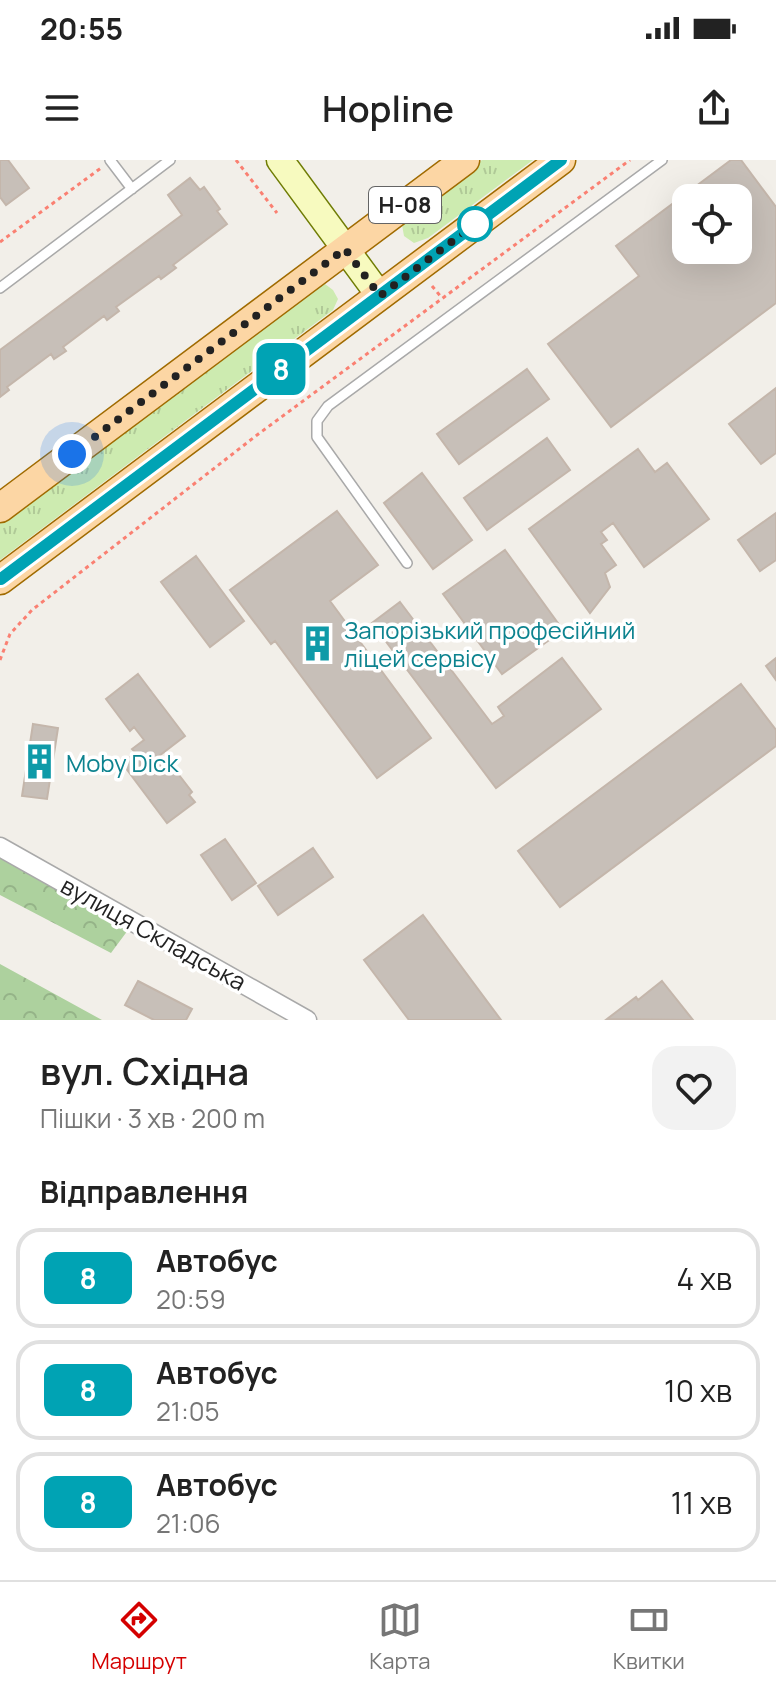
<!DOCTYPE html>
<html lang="uk">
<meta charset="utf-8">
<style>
body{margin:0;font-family:Manrope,sans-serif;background:#f2f2f2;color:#222;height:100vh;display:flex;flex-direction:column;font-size:30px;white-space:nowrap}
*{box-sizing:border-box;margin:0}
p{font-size:26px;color:#767676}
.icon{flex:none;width:44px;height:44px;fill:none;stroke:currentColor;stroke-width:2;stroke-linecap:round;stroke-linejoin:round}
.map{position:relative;height:860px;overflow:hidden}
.side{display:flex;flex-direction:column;background:#fff;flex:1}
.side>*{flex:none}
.badge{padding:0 16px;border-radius:12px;font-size:28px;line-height:52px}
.fabs{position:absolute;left:672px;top:24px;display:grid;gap:16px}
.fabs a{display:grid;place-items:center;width:80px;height:80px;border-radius:16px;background:#fff;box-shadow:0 8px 32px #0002;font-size:40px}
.you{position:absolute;width:40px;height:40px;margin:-20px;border:6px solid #fff;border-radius:50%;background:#1a73e8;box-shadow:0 0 0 12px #1a73e833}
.map>.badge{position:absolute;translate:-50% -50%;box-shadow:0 0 0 4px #fff}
h2{padding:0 40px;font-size:30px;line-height:72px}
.round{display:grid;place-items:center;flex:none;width:84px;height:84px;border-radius:24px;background:#f2f2f2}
.headline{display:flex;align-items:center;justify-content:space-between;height:136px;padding:0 40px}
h1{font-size:38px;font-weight:600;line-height:60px}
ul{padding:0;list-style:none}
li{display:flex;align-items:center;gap:24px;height:100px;margin:0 16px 12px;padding:0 24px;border:4px solid #e0e0e0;border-radius:24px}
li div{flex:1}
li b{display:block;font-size:30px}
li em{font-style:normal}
li .badge{min-width:88px;font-weight:700;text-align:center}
.status{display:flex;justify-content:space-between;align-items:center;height:56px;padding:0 40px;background:#fff;direction:ltr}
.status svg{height:22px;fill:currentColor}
header{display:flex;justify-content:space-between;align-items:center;height:104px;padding:0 40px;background:#fff;font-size:36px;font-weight:600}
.tab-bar{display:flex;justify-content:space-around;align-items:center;height:112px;border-top:2px solid #e0e0e0;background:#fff;font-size:22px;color:#767676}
.tab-bar a{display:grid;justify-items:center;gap:4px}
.tab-bar .active{color:#d40000}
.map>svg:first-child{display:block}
.grass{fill:url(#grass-tufts)}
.forest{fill:url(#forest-crowns)}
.building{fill:#c7bfb8;stroke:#c4b6ab;stroke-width:2;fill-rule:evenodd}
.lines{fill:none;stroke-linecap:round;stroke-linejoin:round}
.lane-casing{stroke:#a9a9a9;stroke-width:12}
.street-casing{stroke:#a9a9a9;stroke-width:21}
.secondary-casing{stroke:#707d05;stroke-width:29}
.primary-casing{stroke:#a06b00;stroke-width:31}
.path{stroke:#fa8072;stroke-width:3;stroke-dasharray:4 4;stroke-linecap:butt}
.lane{stroke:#fff;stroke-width:9}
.street{stroke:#fff;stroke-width:18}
.secondary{stroke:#f7fabf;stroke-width:26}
.primary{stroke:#fcd6a4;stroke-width:28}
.line-casing{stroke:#fff;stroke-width:18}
.line{stroke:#00a3b4;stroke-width:12}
.walk{stroke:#222;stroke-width:8;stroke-dasharray:0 14.4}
.stop-dot{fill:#fff;stroke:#00a3b4;stroke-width:4}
.labels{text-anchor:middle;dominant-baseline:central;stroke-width:7;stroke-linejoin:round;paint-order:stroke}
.shield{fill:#fff;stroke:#646464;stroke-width:2}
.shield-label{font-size:22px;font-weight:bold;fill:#222}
.culture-label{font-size:24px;fill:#0d838f;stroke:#fff;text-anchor:start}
.street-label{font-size:24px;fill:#222;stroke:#fff}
</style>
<div class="status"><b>20:55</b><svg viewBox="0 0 49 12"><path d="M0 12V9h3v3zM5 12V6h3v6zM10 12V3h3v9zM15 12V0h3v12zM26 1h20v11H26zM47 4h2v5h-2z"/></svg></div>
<header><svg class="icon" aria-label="menu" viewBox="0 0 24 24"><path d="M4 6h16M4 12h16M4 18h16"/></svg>Hopline<svg class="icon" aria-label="share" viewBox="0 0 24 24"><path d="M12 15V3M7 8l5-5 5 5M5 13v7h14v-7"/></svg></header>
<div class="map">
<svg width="776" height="860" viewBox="0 0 776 860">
<defs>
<pattern id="grass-tufts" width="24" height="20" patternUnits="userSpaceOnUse" patternTransform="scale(2)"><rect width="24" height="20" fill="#cdebb0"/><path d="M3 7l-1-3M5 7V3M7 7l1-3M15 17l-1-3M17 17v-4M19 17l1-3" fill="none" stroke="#b0c997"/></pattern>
<pattern id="forest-crowns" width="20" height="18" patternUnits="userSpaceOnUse" patternTransform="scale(2)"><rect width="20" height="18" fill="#add19e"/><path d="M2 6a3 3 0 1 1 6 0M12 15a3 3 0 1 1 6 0" fill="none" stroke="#95b388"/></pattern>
</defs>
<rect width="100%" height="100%" fill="#f2efe9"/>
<path class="grass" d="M482,0H533L428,78L414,83L404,76L402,65L410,55Z
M325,124L333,130L338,139L333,150L0,400V362L315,127Z"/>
<path class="forest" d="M0,687L134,762L111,793L0,735Z
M0,804L102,860H0Z"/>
<path class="building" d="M0,0H8L29,28L6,45L0,37Z
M731,0H741L776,47V143L611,267L548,184L639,116L616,86ZM686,38H738V90H686Z
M190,18L200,30L204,27L220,49L217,51L227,64L173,105L176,108L161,119L159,116L116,147L119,151L107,160L104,156L63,187L66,191L54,199L51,194L7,227L9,230L0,237V190L182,55L168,35Z
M527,209L549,239L459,304L437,274Z
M776,228V293L761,304L729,264Z
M547,278L570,310L487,370L464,338Z
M638,289L655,312L667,303L709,359L644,407L613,363L601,372L607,380L601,384L616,405L605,413L610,427L590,453L529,369Z
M422,313L472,380L433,409L384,343Z
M337,351L378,405L330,441L431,578L377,618L275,481L271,484L230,430Z
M776,353V400L760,411L738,380Z
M505,390L563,470L502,514L443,434Z
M196,396L244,461L210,487L161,422Z
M400,442L492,564L504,556L498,547L562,498L601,549L496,628L372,463Z
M776,498V520L766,506Z
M138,514L185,576L159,596L169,609L172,606L192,632L189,635L195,642L167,663L122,603L136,593L132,589L144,580L134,567L130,571L106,539Z
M741,524L776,570V586L560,747L518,691Z
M33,564L58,568L47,639L22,636Z
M225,679L256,723L232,740L201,695Z
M313,688L333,717L278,755L258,726Z
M423,755L501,860H409L364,800Z
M138,821L192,849L186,860H154L125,845Z
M662,821L693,860L607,859L636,837L638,840Z"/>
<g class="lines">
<defs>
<path id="lane" d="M110,0L132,29
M0,128L170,0
M407,403L317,277V261L328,246L662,0"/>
<path id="street" d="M0,687L307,860"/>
<path id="secondary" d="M280,0L380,136"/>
<path id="primary" d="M0,348L465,0
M0,420L561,0"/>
</defs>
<use href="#lane" class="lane-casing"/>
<use href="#street" class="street-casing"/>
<use href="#secondary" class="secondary-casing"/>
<use href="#primary" class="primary-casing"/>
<path class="path" d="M236,0L277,53
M0,82L101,8
M432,126L442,138
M0,500L10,474L32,450L257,275L630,0"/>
<use href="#lane" class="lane"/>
<use href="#street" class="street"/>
<use href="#secondary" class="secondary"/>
<use href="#primary" class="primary"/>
</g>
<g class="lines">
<defs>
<path id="line" d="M1,419L561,0"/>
</defs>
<use href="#line" class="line-casing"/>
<use href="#line" class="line"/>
<path class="walk" d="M72,294L345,89L380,136L475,64"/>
</g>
<defs>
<symbol id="building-bare" viewBox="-9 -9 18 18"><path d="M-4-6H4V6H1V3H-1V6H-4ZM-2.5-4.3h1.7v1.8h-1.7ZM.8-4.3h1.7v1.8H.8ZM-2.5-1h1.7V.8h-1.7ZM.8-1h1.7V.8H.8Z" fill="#0f9aa8" stroke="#fff" stroke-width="2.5" paint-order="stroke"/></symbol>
</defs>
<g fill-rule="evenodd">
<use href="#building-bare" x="292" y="458" width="51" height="51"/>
<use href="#building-bare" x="14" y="576" width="51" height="51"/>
</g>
<circle class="stop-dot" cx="475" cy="64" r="16"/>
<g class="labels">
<rect class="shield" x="369" y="27" width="72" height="36" rx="6"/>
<g class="shield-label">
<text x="405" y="45">Н-08</text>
</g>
<g class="culture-label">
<text x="344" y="469">Запорізький професійний<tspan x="344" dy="28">ліцей сервісу</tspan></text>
<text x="66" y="602">Moby Dick</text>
</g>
<g class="street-label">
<text transform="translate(154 773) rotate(29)">вулиця Складська</text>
</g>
</g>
</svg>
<div class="fabs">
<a><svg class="icon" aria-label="locate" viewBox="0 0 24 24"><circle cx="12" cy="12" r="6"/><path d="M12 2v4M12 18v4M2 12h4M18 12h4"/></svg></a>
</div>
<div class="you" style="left:72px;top:294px"></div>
<b class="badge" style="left:281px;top:209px;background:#00a3b4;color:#fff">8</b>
</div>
<section class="side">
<div class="headline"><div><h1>вул. Східна</h1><p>Пішки · 3 хв · 200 m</p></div><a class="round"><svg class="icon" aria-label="heart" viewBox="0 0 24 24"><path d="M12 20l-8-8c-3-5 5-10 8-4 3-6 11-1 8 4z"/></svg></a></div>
<h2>Відправлення</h2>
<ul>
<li><span class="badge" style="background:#00a3b4;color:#fff">8</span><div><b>Автобус</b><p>20:59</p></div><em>4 хв</em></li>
<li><span class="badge" style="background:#00a3b4;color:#fff">8</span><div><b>Автобус</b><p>21:05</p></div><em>10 хв</em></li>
<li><span class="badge" style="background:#00a3b4;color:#fff">8</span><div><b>Автобус</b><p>21:06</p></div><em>11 хв</em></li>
</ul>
</section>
<nav class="tab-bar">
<a class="active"><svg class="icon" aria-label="directions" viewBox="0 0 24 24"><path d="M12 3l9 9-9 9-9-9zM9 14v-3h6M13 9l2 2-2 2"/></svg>Маршрут</a>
<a><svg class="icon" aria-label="map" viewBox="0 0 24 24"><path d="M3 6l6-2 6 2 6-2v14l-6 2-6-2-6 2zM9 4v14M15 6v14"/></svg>Карта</a>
<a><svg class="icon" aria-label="tickets" viewBox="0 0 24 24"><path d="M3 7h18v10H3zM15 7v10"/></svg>Квитки</a>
</nav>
